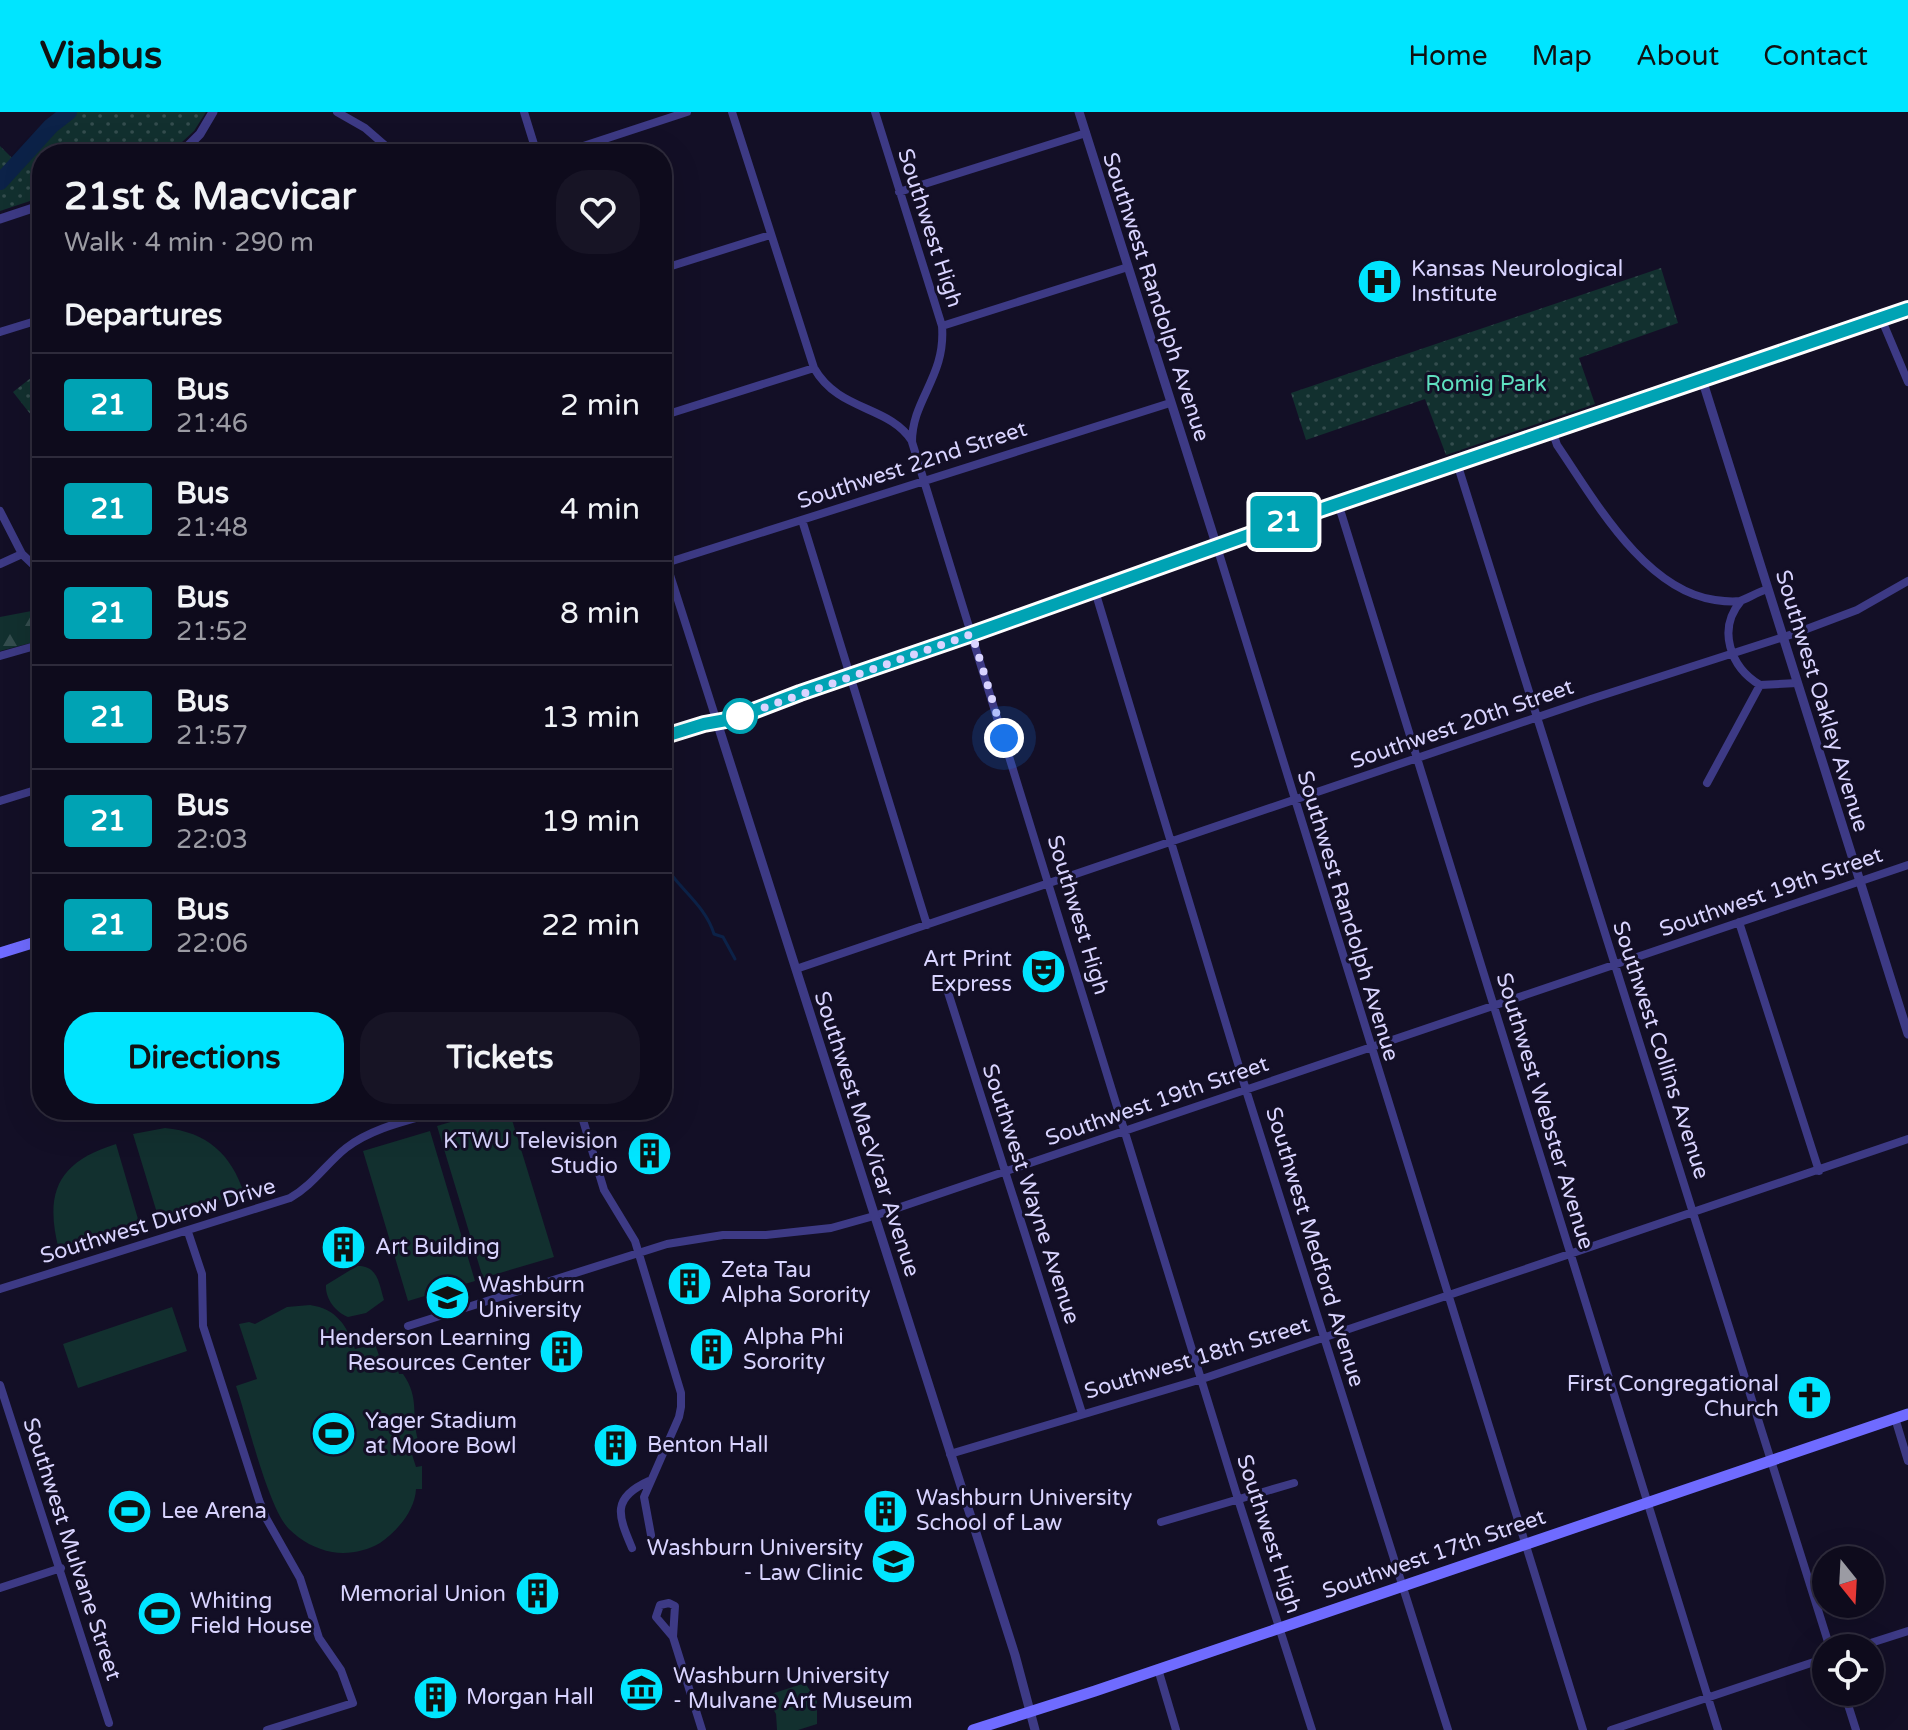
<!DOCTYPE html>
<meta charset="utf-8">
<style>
body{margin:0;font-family:"Varela Round",sans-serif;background:#171425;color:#f1f3f6;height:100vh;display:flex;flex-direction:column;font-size:30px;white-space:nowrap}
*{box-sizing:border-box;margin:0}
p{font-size:26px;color:#9b9ba3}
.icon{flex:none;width:44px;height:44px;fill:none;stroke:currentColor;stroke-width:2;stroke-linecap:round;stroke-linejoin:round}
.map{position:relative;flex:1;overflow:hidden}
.sheet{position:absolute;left:32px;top:32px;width:640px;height:976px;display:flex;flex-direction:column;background:#0e0b1c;border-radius:32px;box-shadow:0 8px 32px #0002,0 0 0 2px #2e2b3b}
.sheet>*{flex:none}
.badge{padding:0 16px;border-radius:6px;font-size:28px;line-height:52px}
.needle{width:52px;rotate:162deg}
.controls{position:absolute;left:1812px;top:1434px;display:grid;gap:16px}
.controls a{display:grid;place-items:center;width:72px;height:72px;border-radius:50%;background:#0e0b1c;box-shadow:0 8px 32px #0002,0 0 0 2px #2e2b3b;font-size:40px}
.you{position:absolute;width:40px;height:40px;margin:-20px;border:6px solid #fff;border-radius:50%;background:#1a73e8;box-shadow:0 0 0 12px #1a73e833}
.map>.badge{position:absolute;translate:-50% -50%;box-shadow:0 0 0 4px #fff}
h2{padding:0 32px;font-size:30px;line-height:72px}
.round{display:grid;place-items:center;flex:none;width:84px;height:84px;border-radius:32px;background:#171425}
.summary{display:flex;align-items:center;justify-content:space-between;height:136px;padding:0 32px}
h1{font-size:38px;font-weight:700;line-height:60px}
.primary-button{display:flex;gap:16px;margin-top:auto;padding:16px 32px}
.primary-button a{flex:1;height:92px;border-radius:32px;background:#00e5ff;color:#111;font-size:32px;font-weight:700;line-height:92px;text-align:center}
.primary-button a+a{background:#171425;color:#f1f3f6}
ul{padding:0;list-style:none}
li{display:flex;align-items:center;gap:24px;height:104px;padding:0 32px;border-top:2px solid #2e2b3b}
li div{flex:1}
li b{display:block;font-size:30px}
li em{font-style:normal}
li .badge{min-width:88px;font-weight:700;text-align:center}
header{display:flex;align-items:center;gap:48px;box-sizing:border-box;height:112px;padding:0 40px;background:#00e5ff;color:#111}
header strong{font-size:38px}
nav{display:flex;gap:44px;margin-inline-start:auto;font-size:28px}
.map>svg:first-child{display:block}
.grass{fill:url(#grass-dots)}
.forest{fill:url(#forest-firs)}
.garden{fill:#12302f}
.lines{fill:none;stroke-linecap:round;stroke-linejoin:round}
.stream{stroke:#0c2248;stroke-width:3}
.river{stroke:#0c2248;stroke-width:16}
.minor{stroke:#3d3a85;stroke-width:8}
.tertiary{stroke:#3d3a85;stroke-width:9}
.secondary{stroke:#6f6bff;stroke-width:11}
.line-casing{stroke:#fff;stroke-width:18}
.line{stroke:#00a3b4;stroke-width:12}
.walk{stroke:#d9d4ff;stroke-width:8;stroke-dasharray:0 14.4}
.stop-dot{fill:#fff;stroke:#00a3b4;stroke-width:4}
.labels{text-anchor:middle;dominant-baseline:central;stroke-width:6;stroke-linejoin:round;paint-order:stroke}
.street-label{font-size:22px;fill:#d9d4ff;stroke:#130f26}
.poi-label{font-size:22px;fill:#d9d4ff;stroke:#130f26;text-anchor:start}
.park-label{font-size:22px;fill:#5fe0c0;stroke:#130f26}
</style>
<header>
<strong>Viabus</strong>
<nav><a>Home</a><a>Map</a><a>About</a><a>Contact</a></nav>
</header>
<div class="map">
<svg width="1908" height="1618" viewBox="0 0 1908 1618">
<defs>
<pattern id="grass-dots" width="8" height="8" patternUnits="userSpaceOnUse" patternTransform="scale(2)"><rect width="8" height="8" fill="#12302f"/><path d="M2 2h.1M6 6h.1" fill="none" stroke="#344d4e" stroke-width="1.8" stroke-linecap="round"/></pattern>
<pattern id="forest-firs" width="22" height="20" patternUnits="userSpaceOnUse" patternTransform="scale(2)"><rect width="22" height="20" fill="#12302f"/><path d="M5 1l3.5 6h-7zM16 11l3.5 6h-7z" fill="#344d4e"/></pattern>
</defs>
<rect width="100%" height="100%" fill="#130f26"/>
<path class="grass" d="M69,0H206L194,19L169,42H42V85L0,99V34L17,51L51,14Z
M1661,156L1678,211L1579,246L1595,292L1446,343L1425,287L1306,328L1291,281Z
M41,258L42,259V317L13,280Z"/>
<path class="forest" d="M42,497V528L0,539V505Z"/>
<path class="garden" d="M491,998H509L554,1145L483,1166L437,1014Z
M165,1016C207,1020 231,1042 244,1081L165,1105L157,1101L133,1022Z
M430,1019L475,1169L408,1189L363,1039Z
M116,1032L138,1107L134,1114L59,1138C44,1080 58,1050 116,1032Z
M357,1154C378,1153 379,1172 384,1188L366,1201L348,1205C335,1200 325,1186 326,1173Z
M310,1193C337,1197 347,1214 355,1237L375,1232L384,1258L397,1255L399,1262H403C420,1286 411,1304 418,1328L409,1333L416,1355L422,1354V1377H416C415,1399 397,1419 380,1431C366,1439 348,1443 332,1440C316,1437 301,1429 289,1417C268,1396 247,1306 236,1274L257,1267L239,1212L249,1210L255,1212L287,1195Z
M172,1195L187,1239L78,1276L63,1232Z
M805,1571L817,1589V1612L798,1618H777L776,1602L765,1584Z"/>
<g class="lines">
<path class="stream" d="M662,749C677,776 705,792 714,822L723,825L735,847"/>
<path class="river" d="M0,70L51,14L69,0"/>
<path class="minor" d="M337,0L365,16L395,42
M524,0L537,42
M732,0L814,256C839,300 889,293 912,329
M875,0L942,214C946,265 912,287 912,330L1238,1387L1312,1618
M559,42L687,0
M899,80L1086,21
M662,157L770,123
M1881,206L1908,270
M942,214L1128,155
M0,220L42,207
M662,304L814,256
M1552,318L1557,333C1594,387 1644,478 1715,488C1722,489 1733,490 1740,489C1748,486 1758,480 1768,477
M1457,351L1830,1536
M1338,391L1718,1618
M0,399L22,442L42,461
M802,408L927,813
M1217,435L1583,1618
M662,438L717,610
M666,451L1170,291
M0,452L22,442
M1095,479L1246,978L1448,1618
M1741,489C1717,517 1730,555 1760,573
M0,544L42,532
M1707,671L1760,573L1797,571
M0,689L42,676
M1739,810L1819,1059
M796,857L1591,587L1796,521L1857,498L1908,469
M946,874L1082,1301
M580,998L604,1078L635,1129L681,1281V1295L679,1305L644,1385L651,1423
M188,1120L202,1162L203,1214L259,1388L266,1406L300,1466L319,1526L341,1558L353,1591L267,1618
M0,1177L290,1086C313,1073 326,1052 346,1036C373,1015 411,1008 444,998
M408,1214L667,1132L723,1123H766L831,1116L874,1104L1908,753
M0,1273L109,1611
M1895,1306L1908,1349
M950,1342L1202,1267L1908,1027
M1161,1410L1294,1371
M632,1436C618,1403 611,1386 649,1369
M0,1476L61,1456
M673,1525L656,1505L660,1493L669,1491L675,1494L673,1525L702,1618
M1855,1536L1908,1519
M1158,1557L1176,1618
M1844,1580L1856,1618
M1611,1618L1826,1546"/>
<path class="tertiary" d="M1079,0L1217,435
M180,42L200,22L213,0
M0,107L42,93
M1702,267L1908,922
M717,610L1015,1543L1035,1618"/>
<path class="secondary" d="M662,625C700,613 738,605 775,592L1299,405L1908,197
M0,841L42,828
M973,1618L1095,1579L1908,1302"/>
</g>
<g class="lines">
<defs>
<path id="line" d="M662,625L704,612L732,607L800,581L972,522L1299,405L1908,197"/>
</defs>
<use href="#line" class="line-casing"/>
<use href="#line" class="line"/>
<path class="walk" d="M740,604L732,607L972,522L1004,626"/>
</g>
<defs>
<symbol id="hospital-disc" viewBox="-11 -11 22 22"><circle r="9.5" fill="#00e5ff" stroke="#130f26"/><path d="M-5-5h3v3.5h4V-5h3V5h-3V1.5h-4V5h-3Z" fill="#111"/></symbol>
<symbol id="theatre-disc" viewBox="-11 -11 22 22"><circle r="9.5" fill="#00e5ff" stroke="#130f26"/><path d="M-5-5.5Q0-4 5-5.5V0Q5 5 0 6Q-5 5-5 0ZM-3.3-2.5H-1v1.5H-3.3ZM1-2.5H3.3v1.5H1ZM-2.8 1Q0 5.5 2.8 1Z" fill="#111"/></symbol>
<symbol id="building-disc" viewBox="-11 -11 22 22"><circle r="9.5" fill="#00e5ff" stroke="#130f26"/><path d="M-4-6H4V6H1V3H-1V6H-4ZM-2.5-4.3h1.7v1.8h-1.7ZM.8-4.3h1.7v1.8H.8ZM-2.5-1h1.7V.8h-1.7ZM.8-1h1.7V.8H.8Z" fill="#111"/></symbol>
<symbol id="university-disc" viewBox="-11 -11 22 22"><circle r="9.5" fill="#00e5ff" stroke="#130f26"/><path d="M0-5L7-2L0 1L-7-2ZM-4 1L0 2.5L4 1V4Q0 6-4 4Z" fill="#111"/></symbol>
<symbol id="church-disc" viewBox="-11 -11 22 22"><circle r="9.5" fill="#00e5ff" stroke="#130f26"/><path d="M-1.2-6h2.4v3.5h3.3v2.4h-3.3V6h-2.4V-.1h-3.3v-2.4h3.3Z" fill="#111"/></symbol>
<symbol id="stadium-disc" viewBox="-11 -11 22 22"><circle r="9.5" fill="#00e5ff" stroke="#130f26"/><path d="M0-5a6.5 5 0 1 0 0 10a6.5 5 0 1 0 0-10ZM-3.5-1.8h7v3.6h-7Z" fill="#111"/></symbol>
<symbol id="school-disc" viewBox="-11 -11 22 22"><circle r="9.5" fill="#00e5ff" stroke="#130f26"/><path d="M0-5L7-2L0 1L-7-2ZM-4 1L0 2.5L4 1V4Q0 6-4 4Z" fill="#111"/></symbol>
<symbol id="museum-disc" viewBox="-11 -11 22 22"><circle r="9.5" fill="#00e5ff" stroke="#130f26"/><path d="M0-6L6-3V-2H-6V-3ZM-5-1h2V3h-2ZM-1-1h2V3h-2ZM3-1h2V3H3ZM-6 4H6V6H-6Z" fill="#111"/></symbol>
</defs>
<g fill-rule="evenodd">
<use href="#hospital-disc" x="1354" y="144" width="51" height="51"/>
<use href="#theatre-disc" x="1018" y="834" width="51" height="51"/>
<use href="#building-disc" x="624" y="1016" width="51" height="51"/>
<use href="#building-disc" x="318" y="1110" width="51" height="51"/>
<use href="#building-disc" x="664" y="1146" width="51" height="51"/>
<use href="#university-disc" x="422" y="1160" width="51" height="51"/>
<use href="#building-disc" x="686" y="1212" width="51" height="51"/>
<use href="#building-disc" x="536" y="1214" width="51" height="51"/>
<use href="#church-disc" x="1784" y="1260" width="51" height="51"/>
<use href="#stadium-disc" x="308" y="1296" width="51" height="51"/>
<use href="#building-disc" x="590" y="1308" width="51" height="51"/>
<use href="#stadium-disc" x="104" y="1374" width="51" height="51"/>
<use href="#building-disc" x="860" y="1374" width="51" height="51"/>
<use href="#school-disc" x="868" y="1424" width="51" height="51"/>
<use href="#building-disc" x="512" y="1456" width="51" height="51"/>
<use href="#stadium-disc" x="134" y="1476" width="51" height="51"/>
<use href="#museum-disc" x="616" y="1552" width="51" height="51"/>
<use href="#building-disc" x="410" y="1560" width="51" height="51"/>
</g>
<circle class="stop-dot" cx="740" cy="604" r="16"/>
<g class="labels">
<g class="street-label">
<text transform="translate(930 116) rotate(72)">Southwest High</text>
<text transform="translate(1156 185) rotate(72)">Southwest Randolph Avenue</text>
<text transform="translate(912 353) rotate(-18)">Southwest 22nd Street</text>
<text transform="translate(1822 589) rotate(73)">Southwest Oakley Avenue</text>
<text transform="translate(1462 612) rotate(-19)">Southwest 20th Street</text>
<text transform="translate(1771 780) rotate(-19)">Southwest 19th Street</text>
<text transform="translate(1078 803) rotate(73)">Southwest High</text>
<text transform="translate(1348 804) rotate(73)">Southwest Randolph Avenue</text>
<text transform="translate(1661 938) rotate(72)">Southwest Collins Avenue</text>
<text transform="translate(1157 989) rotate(-19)">Southwest 19th Street</text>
<text transform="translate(1545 999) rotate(73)">Southwest Webster Avenue</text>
<text transform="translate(867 1022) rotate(72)">Southwest MacVicar Avenue</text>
<text transform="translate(1031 1082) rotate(72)">Southwest Wayne Avenue</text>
<text transform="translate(158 1109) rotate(-17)">Southwest Durow Drive</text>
<text transform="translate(1315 1135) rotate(73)">Southwest Medford Avenue</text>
<text transform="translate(1197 1246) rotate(-17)">Southwest 18th Street</text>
<text transform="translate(1269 1422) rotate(72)">Southwest High</text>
<text transform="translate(72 1437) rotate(72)">Southwest Mulvane Street</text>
<text transform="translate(1434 1442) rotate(-19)">Southwest 17th Street</text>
</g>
<g class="poi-label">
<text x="1411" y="157">Kansas Neurological<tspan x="1411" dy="25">Institute</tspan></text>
<text x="1012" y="847" text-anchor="end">Art Print<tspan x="1012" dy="25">Express</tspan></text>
<text x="618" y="1029" text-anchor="end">KTWU Television<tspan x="618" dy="25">Studio</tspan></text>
<text x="375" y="1135">Art Building</text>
<text x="721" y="1158">Zeta Tau<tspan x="721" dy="25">Alpha Sorority</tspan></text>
<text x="478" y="1173">Washburn<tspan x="478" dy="25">University</tspan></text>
<text x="743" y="1225">Alpha Phi<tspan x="743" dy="25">Sorority</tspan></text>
<text x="531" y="1226" text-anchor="end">Henderson Learning<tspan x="531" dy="25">Resources Center</tspan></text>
<text x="1779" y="1272" text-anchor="end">First Congregational<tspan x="1779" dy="25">Church</tspan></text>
<text x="365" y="1309">Yager Stadium<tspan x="365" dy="25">at Moore Bowl</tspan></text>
<text x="647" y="1333">Benton Hall</text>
<text x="916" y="1386">Washburn University<tspan x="916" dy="25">School of Law</tspan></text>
<text x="161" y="1399">Lee Arena</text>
<text x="863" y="1436" text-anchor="end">Washburn University<tspan x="863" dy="25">- Law Clinic</tspan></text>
<text x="506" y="1482" text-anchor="end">Memorial Union</text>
<text x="190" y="1489">Whiting<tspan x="190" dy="25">Field House</tspan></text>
<text x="673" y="1564">Washburn University<tspan x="673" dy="25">- Mulvane Art Museum</tspan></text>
<text x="466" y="1585">Morgan Hall</text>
</g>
<g class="park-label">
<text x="1486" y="272">Romig Park</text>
</g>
</g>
</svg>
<div class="controls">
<a><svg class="needle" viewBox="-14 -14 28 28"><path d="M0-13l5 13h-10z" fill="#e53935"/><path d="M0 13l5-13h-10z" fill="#9b9ba3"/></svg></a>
<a><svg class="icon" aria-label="locate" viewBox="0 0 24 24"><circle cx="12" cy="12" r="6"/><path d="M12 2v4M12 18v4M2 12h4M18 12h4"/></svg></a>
</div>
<div class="you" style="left:1004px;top:626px"></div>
<b class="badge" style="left:1284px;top:410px;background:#00a3b4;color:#fff">21</b>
<section class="sheet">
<div class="summary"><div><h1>21st &amp; Macvicar</h1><p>Walk · 4 min · 290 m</p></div><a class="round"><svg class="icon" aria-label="heart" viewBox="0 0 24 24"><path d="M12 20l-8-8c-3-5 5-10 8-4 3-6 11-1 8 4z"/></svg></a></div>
<h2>Departures</h2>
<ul>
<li><span class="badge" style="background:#00a3b4;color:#fff">21</span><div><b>Bus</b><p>21:46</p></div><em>2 min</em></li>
<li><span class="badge" style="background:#00a3b4;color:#fff">21</span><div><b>Bus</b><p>21:48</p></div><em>4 min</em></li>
<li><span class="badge" style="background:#00a3b4;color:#fff">21</span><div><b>Bus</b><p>21:52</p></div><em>8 min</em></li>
<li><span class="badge" style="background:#00a3b4;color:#fff">21</span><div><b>Bus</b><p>21:57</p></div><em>13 min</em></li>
<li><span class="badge" style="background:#00a3b4;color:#fff">21</span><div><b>Bus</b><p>22:03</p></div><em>19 min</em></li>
<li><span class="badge" style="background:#00a3b4;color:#fff">21</span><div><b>Bus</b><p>22:06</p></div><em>22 min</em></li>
</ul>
<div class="primary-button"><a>Directions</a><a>Tickets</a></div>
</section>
</div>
